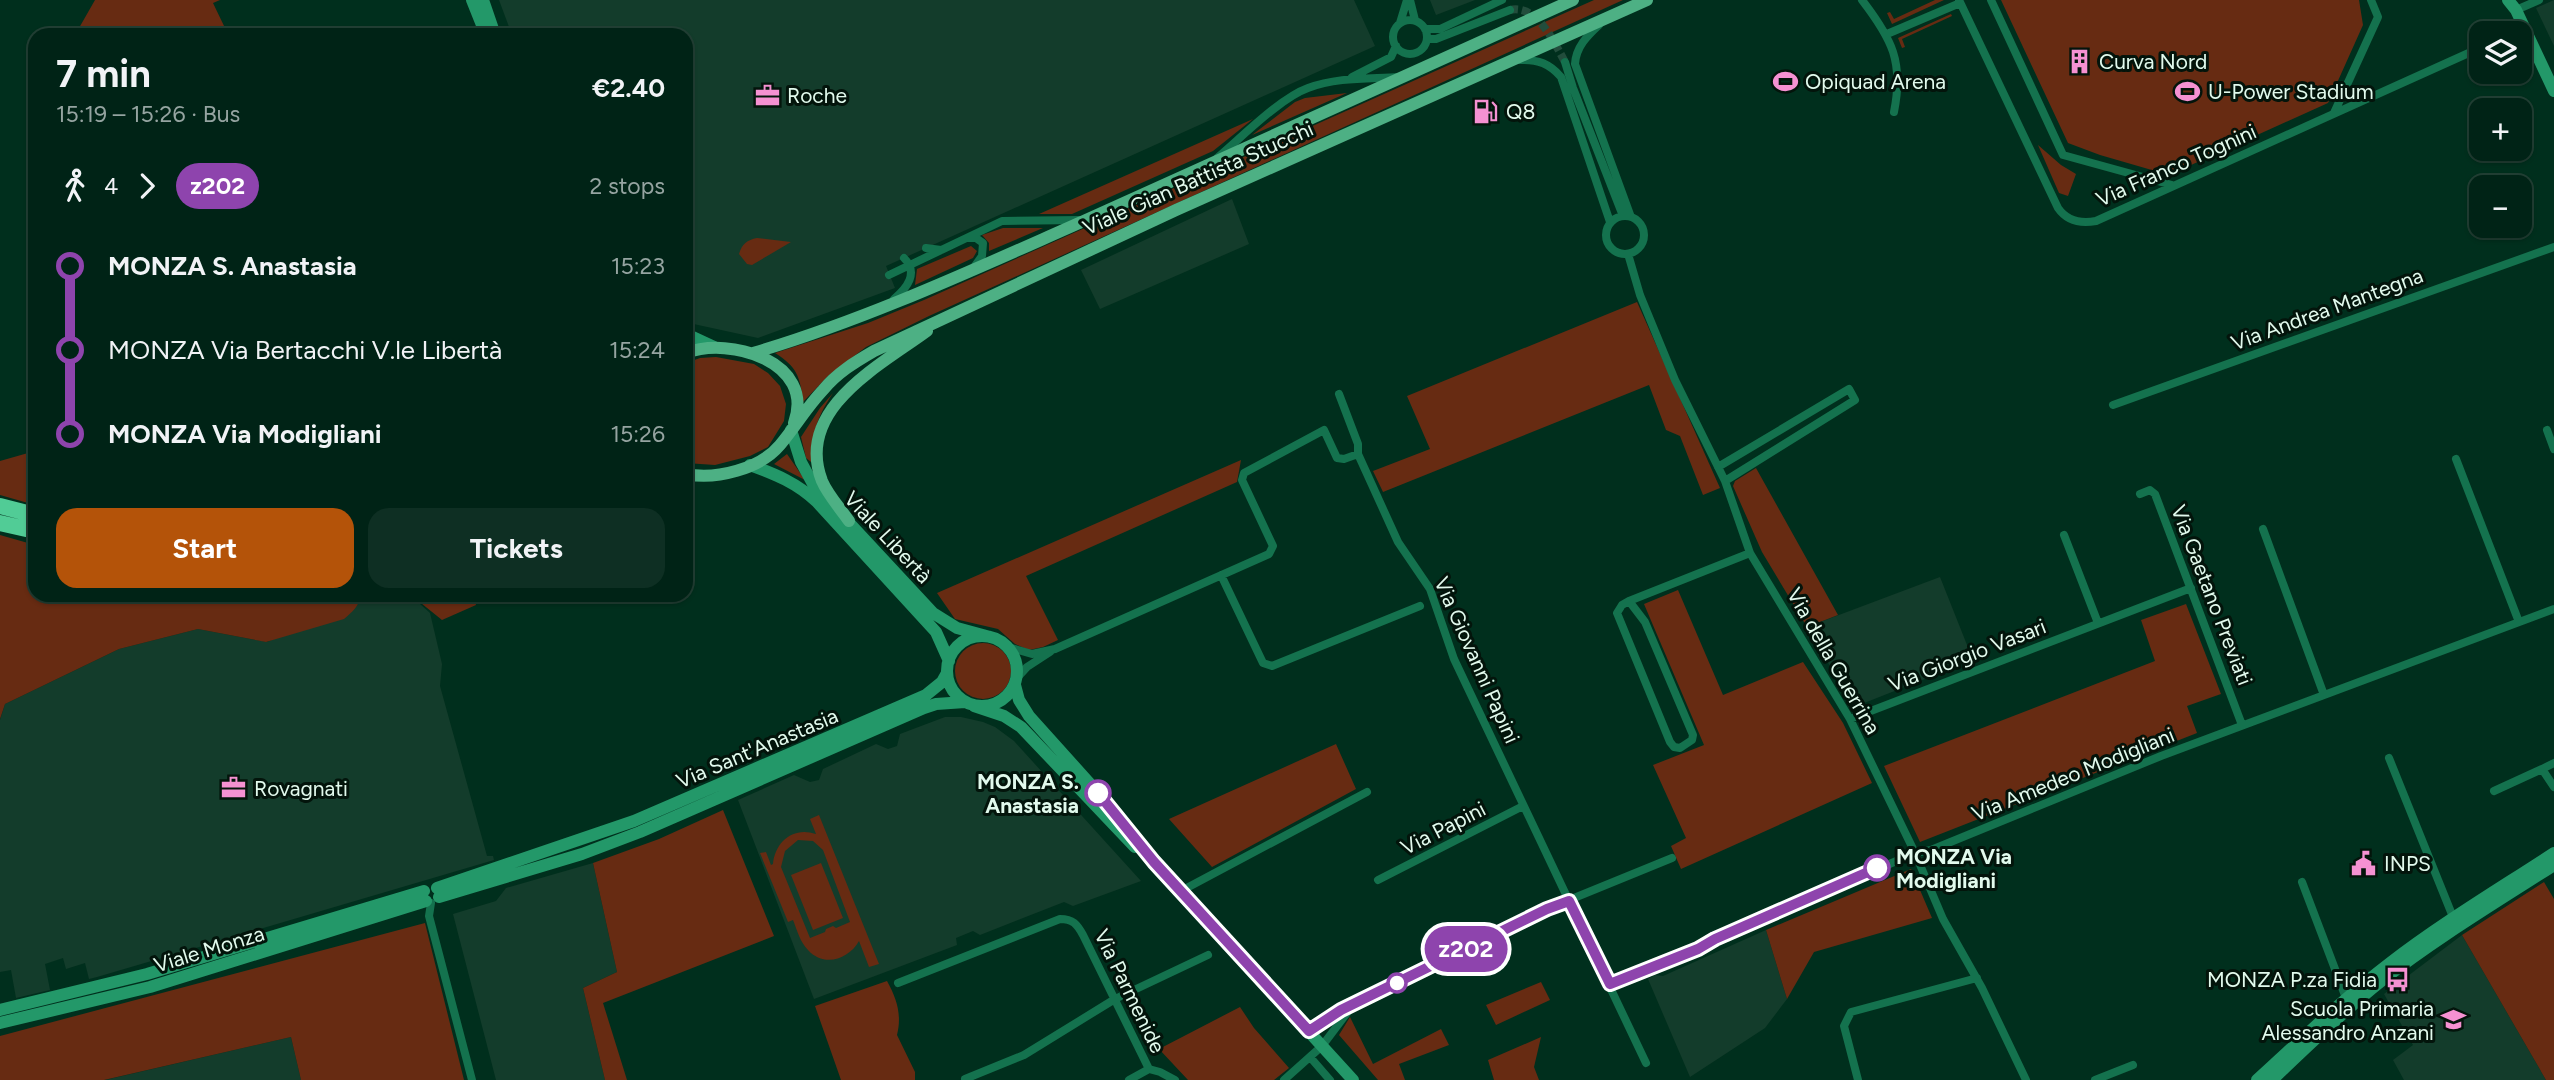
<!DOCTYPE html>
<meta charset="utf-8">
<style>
body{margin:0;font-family:Figtree,sans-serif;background:#0e2f23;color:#f1f3f6;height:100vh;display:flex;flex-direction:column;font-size:26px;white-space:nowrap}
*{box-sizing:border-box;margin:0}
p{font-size:23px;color:#95a4a1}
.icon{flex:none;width:38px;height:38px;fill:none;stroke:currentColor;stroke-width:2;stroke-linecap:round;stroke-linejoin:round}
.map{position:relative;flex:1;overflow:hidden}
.sheet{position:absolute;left:28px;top:28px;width:665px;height:574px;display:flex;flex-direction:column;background:#002316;border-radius:21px;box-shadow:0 2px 5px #0004,0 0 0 2px #224035}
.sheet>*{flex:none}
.badge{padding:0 14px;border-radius:23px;font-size:24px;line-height:46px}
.buttons{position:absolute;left:2469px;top:21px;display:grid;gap:14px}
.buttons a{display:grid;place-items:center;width:63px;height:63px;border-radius:14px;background:#002316;box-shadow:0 2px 5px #0004,0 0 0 2px #224035;font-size:35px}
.map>.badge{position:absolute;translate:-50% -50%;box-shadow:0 0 0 4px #fff}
.legs{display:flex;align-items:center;gap:10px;height:77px;padding:0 28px;font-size:23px}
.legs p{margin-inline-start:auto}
.summary{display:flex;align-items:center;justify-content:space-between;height:119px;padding:0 28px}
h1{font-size:38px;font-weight:700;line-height:52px}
.cta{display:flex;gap:14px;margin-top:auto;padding:14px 28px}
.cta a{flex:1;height:80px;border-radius:21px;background:#b45309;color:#fff;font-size:28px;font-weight:700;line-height:80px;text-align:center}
.cta a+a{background:#0e2f23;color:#f1f3f6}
ul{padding:0 28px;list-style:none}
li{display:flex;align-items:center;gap:24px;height:84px;font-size:26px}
li i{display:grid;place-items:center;width:10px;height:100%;margin:0 9px;background:currentColor}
li i::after{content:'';width:18px;height:18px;margin:-9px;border:5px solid;border-radius:50%;background:#002316}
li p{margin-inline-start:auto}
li:first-child i{background:linear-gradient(#0000 50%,currentColor 0)}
li:last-child i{background:linear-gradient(currentColor 50%,#0000 0)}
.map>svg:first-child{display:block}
.built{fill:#133c2b}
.green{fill:#672b12;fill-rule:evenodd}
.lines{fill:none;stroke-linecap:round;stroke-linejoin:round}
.street-tunnel{stroke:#224d3c;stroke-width:8;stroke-dasharray:8 4;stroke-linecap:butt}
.street{stroke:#14724e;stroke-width:8}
.secondary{stroke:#239869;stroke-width:12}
.primary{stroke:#4db084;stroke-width:12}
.highway{stroke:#51cc96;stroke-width:16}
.line-1-casing{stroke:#fff;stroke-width:16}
.line-1{stroke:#8e44ad;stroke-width:10}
.stop-1-dot{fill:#fff;stroke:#8e44ad;stroke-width:3.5}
.labels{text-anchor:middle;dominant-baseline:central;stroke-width:6;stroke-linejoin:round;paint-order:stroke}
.poi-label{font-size:21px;fill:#e2faed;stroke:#03140b;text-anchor:start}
.street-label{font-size:21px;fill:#e2faed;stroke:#03140b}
.stop-label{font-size:21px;font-weight:bold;fill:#e2faed;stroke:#03140b;text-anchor:end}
</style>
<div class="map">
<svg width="2554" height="1080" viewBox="0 0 2554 1080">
<rect width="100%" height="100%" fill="#002f1d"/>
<path class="built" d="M499,0H1354L1375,46L886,266L895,288L758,338L689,323L686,320V35H512Z
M1430,0H1475L1436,15Z
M2554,0V46L2536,8Z
M1232,199L1249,244L1100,309L1081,270Z
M1940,577L1973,660L1854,707L1807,627Z
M360,595H410L430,613L442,664L440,686L487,856H493L494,860L97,977L89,979L85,963L66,969L63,958L45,964L50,990L16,998L11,970L0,972V720L5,704L119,649L198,629L267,642L360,601Z
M945,717H961L983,722L995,727L1014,741L1141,881L1073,906L1064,902L980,935L973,931L956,938L957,945L814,999L738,800L794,775L810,782L819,780L823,769L876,744L888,749L897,746L900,734Z
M593,863L617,972L583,988L605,1080H496L453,914L496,901L506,888Z
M1766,930L1787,999L1765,1028L1690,1077L1648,979L1655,975L1663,976Z
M2462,935L2546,1080H2404L2393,1060L2413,1045L2384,994Z
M291,1037L301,1080H105Z"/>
<path class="green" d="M95,0H220L213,3L225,28L212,35H75Z
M1594,0H1623L929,316L866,347L828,376L803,402C800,376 797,367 775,353L868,323L924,300Z
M1935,0H1944L1892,24L1887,13L1890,12L1894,19Z
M2001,0H2359L2363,25L2328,103L2169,175L2100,155L2068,143Z
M1951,14L1952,16L1902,39L1905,47L1902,48L1898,38Z
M1347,93L1252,135L1295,102L1305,98Z
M1253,119L1213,151L1072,214H1039Z
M2038,145L2061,165L2076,174L2068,196L2059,193Z
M1003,228H1043L989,251V243L982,235Z
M757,238L791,242L752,265L747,264L739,254C742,244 747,240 757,238Z
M971,246L977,251L973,258L915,285L917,269Z
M1637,302L1720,488L1703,495L1680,436L1666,430L1649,385L1383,492L1373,471L1430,449L1407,396Z
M716,357L754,364L768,373L780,386L786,404L784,421L768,447L750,456L715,465L686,463V363L700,358Z
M833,393C817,417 812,433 811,462L806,458L801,437L820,408Z
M35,451V505L0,495V461Z
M787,454L805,480L774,464Z
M1241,460L1237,482L1026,576L1058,640L1043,647L1029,650L1015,644L998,629L955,619L937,593Z
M1756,468L1838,615L1807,627L1762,552L1733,486L1735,481Z
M0,535L35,545V595H360C360,606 352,612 344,619L266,642L198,629L119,649L5,704L0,719Z
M1678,590L1723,695L1803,662L1843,723L1872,783L1681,869L1671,846L1686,838L1653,765L1704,745L1644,604Z
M411,595H474L476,605L442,620Z
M2186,604L2221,694L2187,706L2197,733L1920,842L1884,766L2155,661L2141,620Z
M955 671a28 28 0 1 1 56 0a28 28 0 1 1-56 0Z
M1336,744L1356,789L1212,867L1169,819Z
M723,810L774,936L603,1003L627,1080H605L583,988L617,972L593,863L659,839Z
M819,815L879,964L869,967L859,941C849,959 824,968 808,950C800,942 797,930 793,920L788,922L760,853L766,852L771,865L773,864C775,842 793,826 816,834L810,819ZM798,840L813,841L823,850L850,922L836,928L833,926L826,929L825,932L810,938L781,867L785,851Z
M821,863L843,918L813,930L791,875Z
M1911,869L1932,918L1814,952L1787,999L1766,930Z
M2544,882L2554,899V1080H2546L2462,935Z
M425,923L464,1080H301L291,1037L104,1080H0V1036Z
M887,981C897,999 902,1015 897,1035L915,1072V1080H841L815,1006Z
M1541,982L1550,1000L1496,1025L1486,1005Z
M1240,1007L1254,1028L1289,1068L1274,1080H1188L1159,1049Z
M1350,1017L1373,1064L1441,1029L1449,1045L1399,1064L1405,1080H1378L1339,1035Z
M1541,1037L1534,1067L1539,1080H1494L1488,1060Z"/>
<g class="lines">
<path class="street-tunnel" d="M1510,10C1537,4 1554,42 1565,62"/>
<path class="street" d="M1410,0L1415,20
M1862,0C1892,39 1904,62 1894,112
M1959,0L2058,208C2067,221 2080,224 2096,221L2482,47
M1991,0L2063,155L2172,185
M2516,10L2539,0
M1393 37a17 17 0 1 1 34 0a17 17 0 1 1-34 0Z
M1400,23L1407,0
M1599,25C1587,36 1576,47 1575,64L1631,217
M1425,29H1440L1502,0
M2512,33L2524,28
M1887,34L1960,3
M1427,39H1436L1510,10
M1520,60C1538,59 1550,64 1561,77L1610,222
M1565,62L1573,88L1623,216
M1352,77L1391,57L1396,46
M2334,113L2378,17L2371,0
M1217,158C1241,138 1280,98 1308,88C1337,77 1369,79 1399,77
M1606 235a19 19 0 1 1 38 0a19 19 0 1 1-38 0Z
M969,238H976L983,243L982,256L974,267
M926,248L941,250
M1628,254L1640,295L1675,380L1725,481L1750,553L1850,719L1915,853L1943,919L1982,988L2026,1080
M889,275L1002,221L1080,220
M894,299C907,288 919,273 904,258
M1339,394L1358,444V454L1398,542L1430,589L1454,659L1646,1063
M2113,405L2554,247
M2547,430L2554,449
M2456,459L2519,622
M1718,467L1849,389L1855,400L1725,481
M2140,494L2150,490L2155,494L2242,725
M2263,529L2324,695
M2064,535L2098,623
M1221,575L1263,663L1272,666L1420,606
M1629,601L1645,622L1693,735L1692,740L1680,748L1674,747L1670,742L1617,613L1622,605L1629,601L1750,553
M1008,647L1032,654L1055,649L1269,554L1273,546L1242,480L1244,473L1324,430L1337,458L1344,459L1358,454
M1016,679L1027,667L1050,652
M1850,719L2191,588
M2389,758L2455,922
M2542,769L2554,763
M2494,791L2542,769L2554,787
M1378,880L1523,806
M2302,882L2346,998
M1181,891L1367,792
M431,903L429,916L472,1080
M898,983L1060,919C1073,919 1077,924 1083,935L1149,1069
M1610,984L1698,949L1715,939L1915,853L1931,850L2161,756L2554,609
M1309,1031L1341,1010L1547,909L1672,858
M1310,1057L1330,1080
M1149,1069L1160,1072L1175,1080
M965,1079L1024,1055L1115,999L1208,955
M1129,1080L1149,1069
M1284,1080L1322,1046L1353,1005
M1858,1080L1844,1026L1851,1012L1977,978
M2095,1080L2133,1065"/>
<path class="secondary" d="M472,0L486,35
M483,0L495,35
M2508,0L2516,10L2554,91
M686,334L714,347
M791,430L801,462L813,484L933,613L957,628L990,637
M750,465C775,474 797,483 817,502L936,632L949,661
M947 671a35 35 0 1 1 70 0a35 35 0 1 1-70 0Z
M1015,685L1019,700L1029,716L1109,805L1154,862L1353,1080
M974,706L1004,716L1021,727L1135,847
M437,888L634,821L926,695L942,682L947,673
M439,897L582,854L640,832L924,708L936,704L965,702
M0,1010L147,974L424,891
M0,1023L150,987L426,901
M2257,1080C2301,1040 2343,999 2390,963C2442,923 2499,889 2554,853
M2272,1080C2307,1047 2342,1012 2380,982C2435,939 2495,903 2554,865"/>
<path class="primary" d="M686,353C730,336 816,362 794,423
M753,353C868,319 977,268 1086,220C1249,148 1411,74 1573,0
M686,474C716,480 760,469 780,445C795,427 807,407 823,390C837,373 855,362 874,351L1176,210L1647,0
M849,521C840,508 828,495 822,481C794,409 881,365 927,331"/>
<path class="highway" d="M0,506L35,515
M0,523L35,531"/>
</g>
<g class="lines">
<defs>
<path id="line-1" d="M1098,793L1154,862L1309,1031L1341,1010L1547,909L1569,901L1610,984L1698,949L1715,939L1877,868"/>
</defs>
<use href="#line-1" class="line-1-casing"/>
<use href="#line-1" class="line-1"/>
</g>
<defs>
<symbol id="building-bare" viewBox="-9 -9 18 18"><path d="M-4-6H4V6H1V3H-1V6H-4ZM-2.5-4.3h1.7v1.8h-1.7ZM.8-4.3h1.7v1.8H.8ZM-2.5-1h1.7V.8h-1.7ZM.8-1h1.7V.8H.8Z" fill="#f591d2" stroke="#03140b" stroke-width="2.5" paint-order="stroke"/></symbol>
<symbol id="stadium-bare" viewBox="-9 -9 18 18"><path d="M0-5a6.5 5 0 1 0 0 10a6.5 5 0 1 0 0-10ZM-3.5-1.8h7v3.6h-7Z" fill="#f591d2" stroke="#03140b" stroke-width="2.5" paint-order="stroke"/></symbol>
<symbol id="office-bare" viewBox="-9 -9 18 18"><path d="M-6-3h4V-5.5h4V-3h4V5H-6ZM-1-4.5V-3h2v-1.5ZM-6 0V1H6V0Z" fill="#f591d2" stroke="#03140b" stroke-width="2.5" paint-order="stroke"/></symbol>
<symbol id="fuel-bare" viewBox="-9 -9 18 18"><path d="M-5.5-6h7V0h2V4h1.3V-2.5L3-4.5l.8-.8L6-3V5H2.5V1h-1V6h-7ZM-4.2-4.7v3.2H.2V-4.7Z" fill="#f591d2" stroke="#03140b" stroke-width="2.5" paint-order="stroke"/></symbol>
<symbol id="civic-bare" viewBox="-9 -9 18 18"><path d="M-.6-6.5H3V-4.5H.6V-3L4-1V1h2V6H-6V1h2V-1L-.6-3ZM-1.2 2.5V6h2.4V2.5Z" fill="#f591d2" stroke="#03140b" stroke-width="2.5" paint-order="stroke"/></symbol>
<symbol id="bus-bare" viewBox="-9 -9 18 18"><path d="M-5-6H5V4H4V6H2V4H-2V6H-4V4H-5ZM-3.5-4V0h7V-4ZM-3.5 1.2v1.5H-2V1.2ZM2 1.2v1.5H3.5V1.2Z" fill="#f591d2" stroke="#03140b" stroke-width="2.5" paint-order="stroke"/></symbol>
<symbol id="school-bare" viewBox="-9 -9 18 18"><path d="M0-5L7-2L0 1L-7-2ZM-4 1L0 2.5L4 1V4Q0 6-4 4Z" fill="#f591d2" stroke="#03140b" stroke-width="2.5" paint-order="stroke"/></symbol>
</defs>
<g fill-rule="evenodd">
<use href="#building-bare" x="2062" y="44" width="35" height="35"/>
<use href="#stadium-bare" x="1768" y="64" width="35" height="35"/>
<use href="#stadium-bare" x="2170" y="74" width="35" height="35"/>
<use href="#office-bare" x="750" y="78" width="35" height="35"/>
<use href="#fuel-bare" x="1468" y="94" width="35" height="35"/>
<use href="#office-bare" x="216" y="770" width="35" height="35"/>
<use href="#civic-bare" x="2346" y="846" width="35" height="35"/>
<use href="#bus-bare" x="2380" y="962" width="35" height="35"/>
<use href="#school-bare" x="2436" y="1002" width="35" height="35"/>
</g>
<g class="stop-1-dot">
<circle cx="1098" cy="793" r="12"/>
<circle cx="1877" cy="868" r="12"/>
<circle cx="1397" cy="983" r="9"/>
</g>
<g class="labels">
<g class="poi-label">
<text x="2099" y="61">Curva Nord</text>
<text x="1805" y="81">Opiquad Arena</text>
<text x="2208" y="91">U-Power Stadium</text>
<text x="787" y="95">Roche</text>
<text x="1506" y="111">Q8</text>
<text x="254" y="788">Rovagnati</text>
<text x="2384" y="863">INPS</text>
<text x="2377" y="979" text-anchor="end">MONZA P.za Fidia</text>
<text x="2434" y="1008" text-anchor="end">Scuola Primaria<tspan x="2434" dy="24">Alessandro Anzani</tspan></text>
</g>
<g class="street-label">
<text transform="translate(2176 165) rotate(-24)">Via Franco Tognini</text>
<text transform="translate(1198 178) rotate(-24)">Viale Gian Battista Stucchi</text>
<text transform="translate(2327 309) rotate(-20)">Via Andrea Mantegna</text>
<text transform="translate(888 537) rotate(47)">Viale Libertà</text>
<text transform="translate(2212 595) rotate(69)">Via Gaetano Previati</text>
<text transform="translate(1967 655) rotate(-21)">Via Giorgio Vasari</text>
<text transform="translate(1477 660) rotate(66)">Via Giovanni Papini</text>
<text transform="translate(1834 661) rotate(60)">Via della Guerrina</text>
<text transform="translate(757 748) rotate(-23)">Via Sant'Anastasia</text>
<text transform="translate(2073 774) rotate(-22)">Via Amedeo Modigliani</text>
<text transform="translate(1443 828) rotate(-27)">Via Papini</text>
<text transform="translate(209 949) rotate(-17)">Viale Monza</text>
<text transform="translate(1130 991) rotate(64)">Via Parmenide</text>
</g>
<g class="stop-label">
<text x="1079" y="781">MONZA S.<tspan x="1079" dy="24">Anastasia</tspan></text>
<text x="1896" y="856" text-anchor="start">MONZA Via<tspan x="1896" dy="24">Modigliani</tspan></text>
</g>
</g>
</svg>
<div class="buttons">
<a><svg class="icon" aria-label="layers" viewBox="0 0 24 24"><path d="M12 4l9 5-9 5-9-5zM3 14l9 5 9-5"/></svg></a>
<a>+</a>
<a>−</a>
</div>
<b class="badge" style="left:1466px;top:949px;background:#8e44ad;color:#fff">z202</b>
<section class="sheet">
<div class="summary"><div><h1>7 min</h1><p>15:19 – 15:26 · Bus</p></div><b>€2.40</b></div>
<div class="legs"><svg class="icon" aria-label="walk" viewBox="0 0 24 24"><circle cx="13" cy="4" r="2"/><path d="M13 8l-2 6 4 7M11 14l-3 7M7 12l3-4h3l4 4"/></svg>4<svg class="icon" aria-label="forward" viewBox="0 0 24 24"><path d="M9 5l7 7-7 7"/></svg><b class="badge" style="background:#8e44ad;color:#fff">z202</b><p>2 stops</p></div>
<ul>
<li><i style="color:#8e44ad"></i><b>MONZA S. Anastasia</b><p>15:23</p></li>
<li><i style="color:#8e44ad"></i><span>MONZA Via Bertacchi V.le Libertà</span><p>15:24</p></li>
<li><i style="color:#8e44ad"></i><b>MONZA Via Modigliani</b><p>15:26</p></li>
</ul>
<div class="cta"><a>Start</a><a>Tickets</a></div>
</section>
</div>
